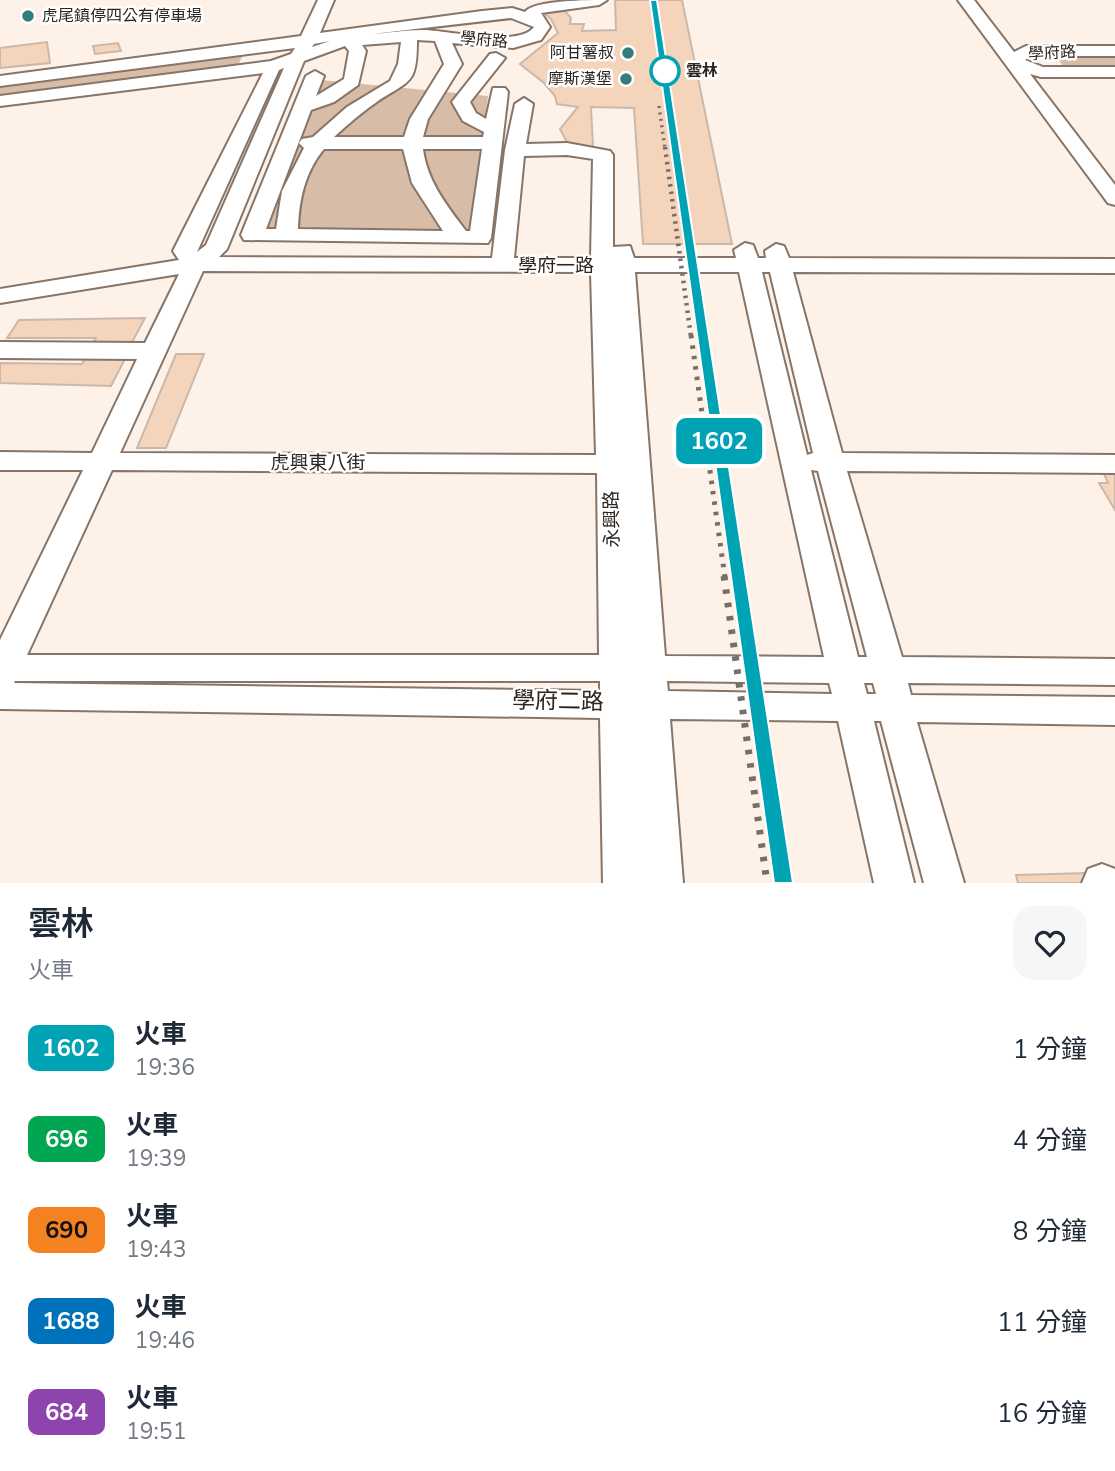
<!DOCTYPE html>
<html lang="zh-TW">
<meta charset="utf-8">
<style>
body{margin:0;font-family:"Nunito Sans","Noto Sans TC",sans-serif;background:#f6f6f7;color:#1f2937;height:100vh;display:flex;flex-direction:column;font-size:26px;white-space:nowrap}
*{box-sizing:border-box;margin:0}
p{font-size:23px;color:#747a83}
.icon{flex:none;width:38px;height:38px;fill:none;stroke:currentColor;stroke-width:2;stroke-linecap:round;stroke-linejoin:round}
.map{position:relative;height:883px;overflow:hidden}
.sheet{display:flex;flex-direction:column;background:#fff;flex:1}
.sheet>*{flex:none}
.badge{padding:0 14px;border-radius:10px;font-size:24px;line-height:46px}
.map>.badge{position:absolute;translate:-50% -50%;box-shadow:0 0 0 4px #fff}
.round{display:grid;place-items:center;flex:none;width:74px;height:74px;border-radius:21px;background:#f6f6f7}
.overview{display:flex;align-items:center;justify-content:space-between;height:119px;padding:0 28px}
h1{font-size:33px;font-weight:600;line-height:52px}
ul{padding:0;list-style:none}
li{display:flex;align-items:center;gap:21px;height:91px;padding:0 28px}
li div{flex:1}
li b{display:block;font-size:26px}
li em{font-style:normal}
li .badge{min-width:77px;font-weight:700;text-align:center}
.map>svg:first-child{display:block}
.green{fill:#d7bca8}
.building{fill:#f5d4bc;stroke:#cab8aa;stroke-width:2}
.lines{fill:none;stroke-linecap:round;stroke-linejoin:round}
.minor-casing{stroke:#867568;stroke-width:4}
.minor{fill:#fff;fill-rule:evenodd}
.rail-far3{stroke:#776e67;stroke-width:3.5;stroke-dasharray:2 4.5;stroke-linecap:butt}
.rail-far2{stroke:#776e67;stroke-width:4.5;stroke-dasharray:2.5 5;stroke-linecap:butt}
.rail-far1{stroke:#776e67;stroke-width:5;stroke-dasharray:3.5 7;stroke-linecap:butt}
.rail{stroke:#776e67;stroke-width:7;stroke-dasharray:4.5 9;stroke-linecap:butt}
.line{fill:#00a3b4;stroke:#fff;stroke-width:2}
.poi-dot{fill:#357d79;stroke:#fff;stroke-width:2.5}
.stop-dot{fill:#fff;stroke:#00a3b4;stroke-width:3.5}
.labels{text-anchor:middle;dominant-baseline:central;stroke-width:5;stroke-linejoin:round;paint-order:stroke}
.far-poi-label{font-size:16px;fill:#2c2520;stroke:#fff;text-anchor:end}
.far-street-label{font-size:16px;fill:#2c2520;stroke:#fff}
.far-stop-label{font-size:16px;font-weight:bold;fill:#2c2520;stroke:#fff;text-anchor:start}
.street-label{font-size:19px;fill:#2c2520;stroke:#fff}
.near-street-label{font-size:23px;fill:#2c2520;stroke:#fff}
</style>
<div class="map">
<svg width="1115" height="883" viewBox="0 0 1115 883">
<rect width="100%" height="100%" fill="#fdf1e8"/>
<path class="green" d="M244,53L237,67L0,97V85Z
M1054,54H1115V68L1064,67Z
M321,80L488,96L473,231H264Z"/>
<path class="building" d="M615,0H682L732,244H643L634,108L591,107L593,147L569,146L560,129L578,107L557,104L555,96L544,83L520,64L558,33L551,19L543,12L565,11L571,18L570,24H584L582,31L616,30Z
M47,42L50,63L0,68V48Z
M118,43L121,51L95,54L93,46Z
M145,318L130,346H91L96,338H7L19,320Z
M176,354H204L166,448H137Z
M87,355H127L111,386L0,383V363L82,364Z
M1104,474H1115V510L1099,483H1108Z
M1088,873L1091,883H1018L1016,875Z"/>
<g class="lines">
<defs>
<path id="minor" d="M318,0H334L320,33L482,11L512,8L525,12C533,0 589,0 607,0L599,5L541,13L550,27L541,40L513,48L452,43L462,64L428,119L423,137H483L484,132L463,121L452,102L490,54L496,53L505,58L470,102L476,113L486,119L493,88H505L508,92L491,238L488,243L244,240L241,235L306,76L315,71L324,76L316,96L344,79L349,51L345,46L304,61L227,249L219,257L492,258L505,150L515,104L524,98L533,104L526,144L567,143L610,151L613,155V247L630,246L634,258H736L734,250L745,243L753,245L758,258H766L765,251L776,244L784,246L789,258L1115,259V273L793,272L842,453L1115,455V473L847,471L902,657L1115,659V685L908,683L911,695L1115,697V725L917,722L964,883H924L881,721H874L914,883H874L838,721L670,719L683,883H603L600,718L0,709V640L83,470H0V452L92,453L137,359L0,358V342L145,343L179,274L0,303V289L179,260L173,251L263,73L0,106V96L271,61L291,54L295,48L0,86V76L301,36ZM511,18L534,27C519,48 448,30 422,30C405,30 388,33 372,34ZM417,40L435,41L444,64L410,119L404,137H334C348,124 362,112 378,101C410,80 417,85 417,40ZM330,41L312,47L314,44ZM401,42L398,64L390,81L347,107L313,137L302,139L299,143L304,148L282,191L276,229H266L311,110L334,102L358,85L366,51L362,45ZM284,68L206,245L197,252L279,70ZM324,149H403L412,183L443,231L298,229C299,199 305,172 324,149ZM423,149H482L470,231H466C447,206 427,181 423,149ZM567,155L593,159L591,258H514L524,156ZM203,271L591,272L596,455L120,453ZM635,272H739L824,657L665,656ZM762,272H770L813,453L807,455ZM112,470L597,473L599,655H27ZM811,470L818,471L867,657H858ZM15,681H600V691L14,683ZM667,681L829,683L832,694L668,691ZM864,683H873L876,694H867Z
M958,0H974L1014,52L1026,46H1115V56H1030L1025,60L1043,67H1115V77H1041L1030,74L1115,185V205L1108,203Z
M1102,864L1115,869V883H1082L1088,869Z"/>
</defs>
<use href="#minor" class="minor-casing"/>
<use href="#minor" class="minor"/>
<path class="rail-far3" d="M653,0L675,149
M659,106L665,149"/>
<path class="rail-far2" d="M665,147L691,337
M675,147L703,337"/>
<path class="rail-far1" d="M691,335L725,578
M703,335L739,578"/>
<path class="rail" d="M724,576L767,883
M738,576L784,883"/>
</g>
<path class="line" d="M650,0H657L793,883H774Z"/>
<g class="poi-dot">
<circle cx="28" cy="16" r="7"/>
<circle cx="628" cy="53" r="7"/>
<circle cx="626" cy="79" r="7"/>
</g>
<circle class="stop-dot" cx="665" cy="71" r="14"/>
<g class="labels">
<g class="far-poi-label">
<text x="42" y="16" text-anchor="start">虎尾鎮停四公有停車場</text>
<text x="614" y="53">阿甘薯叔</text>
<text x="612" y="79">摩斯漢堡</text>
</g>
<g class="far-street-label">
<text transform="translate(484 40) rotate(5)">學府路</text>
<text transform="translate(1052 53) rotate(-3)">學府路</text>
</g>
<g class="far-stop-label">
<text x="686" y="71">雲林</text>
</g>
<g class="street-label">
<text x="556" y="266">學府一路</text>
<text x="318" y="463">虎興東八街</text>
<text transform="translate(612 519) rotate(-91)">永興路</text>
</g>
<g class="near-street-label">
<text transform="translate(558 701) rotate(1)">學府二路</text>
</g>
</g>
</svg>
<b class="badge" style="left:719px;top:441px;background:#00a3b4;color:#fff">1602</b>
</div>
<section class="sheet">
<div class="overview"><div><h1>雲林</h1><p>火車</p></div><a class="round"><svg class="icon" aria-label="heart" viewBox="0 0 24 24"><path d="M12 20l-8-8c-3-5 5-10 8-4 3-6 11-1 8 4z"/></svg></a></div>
<ul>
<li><span class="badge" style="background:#00a3b4;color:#fff">1602</span><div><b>火車</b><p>19:36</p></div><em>1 分鐘</em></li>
<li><span class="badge" style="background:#00a651;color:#fff">696</span><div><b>火車</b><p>19:39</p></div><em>4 分鐘</em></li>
<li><span class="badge" style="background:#f58220;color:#111">690</span><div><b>火車</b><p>19:43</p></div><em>8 分鐘</em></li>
<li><span class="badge" style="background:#0072bc;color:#fff">1688</span><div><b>火車</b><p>19:46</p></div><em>11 分鐘</em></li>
<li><span class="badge" style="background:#8e44ad;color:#fff">684</span><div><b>火車</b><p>19:51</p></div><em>16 分鐘</em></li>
</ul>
</section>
